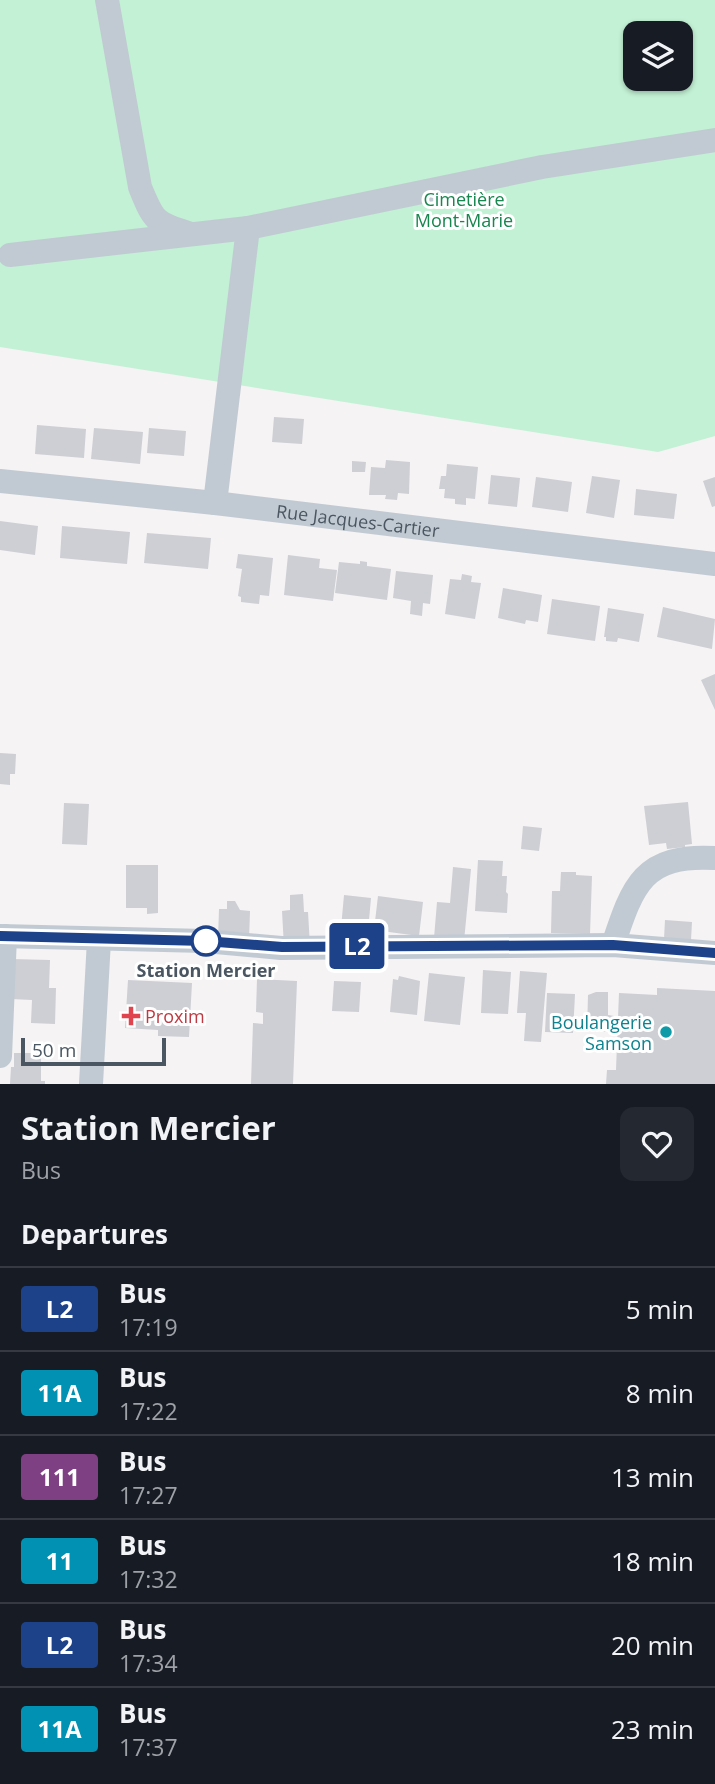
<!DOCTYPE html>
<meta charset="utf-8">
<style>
body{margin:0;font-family:"Open Sans",sans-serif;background:#242831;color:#f1f3f6;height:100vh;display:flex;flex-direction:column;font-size:26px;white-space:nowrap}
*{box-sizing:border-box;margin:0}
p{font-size:23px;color:#9ea1a6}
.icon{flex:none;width:38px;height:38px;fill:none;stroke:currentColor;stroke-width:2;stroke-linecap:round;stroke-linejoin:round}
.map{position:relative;height:1084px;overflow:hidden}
.sheet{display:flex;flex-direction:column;background:#171b24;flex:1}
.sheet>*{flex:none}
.badge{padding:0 14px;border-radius:5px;font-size:24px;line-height:46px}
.tools{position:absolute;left:623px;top:21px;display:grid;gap:14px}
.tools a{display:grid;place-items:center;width:70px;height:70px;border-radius:14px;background:#171b24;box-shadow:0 2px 5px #0004;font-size:35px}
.scale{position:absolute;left:21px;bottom:18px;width:145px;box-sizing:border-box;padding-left:7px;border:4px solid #4a5661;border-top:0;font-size:19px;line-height:24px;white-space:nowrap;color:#4a5661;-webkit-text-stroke:5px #fff;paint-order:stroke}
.map>.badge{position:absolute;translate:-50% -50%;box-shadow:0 0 0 4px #fff}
h2{padding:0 21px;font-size:26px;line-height:63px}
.round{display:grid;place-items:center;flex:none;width:74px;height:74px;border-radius:14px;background:#242831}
.overview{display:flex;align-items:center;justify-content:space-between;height:119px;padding:0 21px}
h1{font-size:33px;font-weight:700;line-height:52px}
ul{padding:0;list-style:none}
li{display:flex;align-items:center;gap:21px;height:84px;padding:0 21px;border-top:2px solid #363941}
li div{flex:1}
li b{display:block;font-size:26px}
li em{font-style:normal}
li .badge{min-width:77px;font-weight:700;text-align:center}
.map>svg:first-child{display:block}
.green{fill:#c3f1d5;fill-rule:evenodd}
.building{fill:#cdcfd5}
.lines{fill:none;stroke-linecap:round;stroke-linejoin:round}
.minor{stroke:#c1cad2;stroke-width:24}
.line-casing{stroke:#fff;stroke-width:16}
.line{stroke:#1e4289;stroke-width:10}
.stop-dot{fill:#fff;stroke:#1e4289;stroke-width:3.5}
.health-dot{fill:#e0444e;stroke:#fff;stroke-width:2.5}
.culture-dot{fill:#0f9aa8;stroke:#fff;stroke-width:2.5}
.labels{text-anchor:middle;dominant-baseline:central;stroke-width:6;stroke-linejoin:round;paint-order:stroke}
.park-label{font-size:18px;fill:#17864f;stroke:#fff}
.street-label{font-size:18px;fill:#4a5661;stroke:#fff}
.stop-label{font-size:18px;font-weight:bold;fill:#4a5661;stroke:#fff}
.health-label{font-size:18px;fill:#be3a42;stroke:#fff;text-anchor:start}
.culture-label{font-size:18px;fill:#0d838f;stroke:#fff;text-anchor:end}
</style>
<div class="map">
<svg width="715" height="1084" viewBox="0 0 715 1084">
<rect width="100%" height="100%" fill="#f5f3f3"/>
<path class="green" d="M0,0H715V436L658,452L0,347ZM635,33H681V79H635Z"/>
<path class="building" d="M274,417L304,419L302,444L272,442Z
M37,425L86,429L84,458L35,454Z
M94,428L143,432L140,464L91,459Z
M149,428L186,431L184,456L147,453Z
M386,460L410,462L409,494L398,493L397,500L385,499L386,495H369L371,467L385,468Z
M352,461L366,462L365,472H352Z
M447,464L478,467L475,499L466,498V505L455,504V499L444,498L445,489H439L441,476H446Z
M491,475L520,478L517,507L488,504Z
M592,476L620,480L614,518L586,513Z
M536,477L572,482L568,512L532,507Z
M715,477V506L712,507L703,481Z
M636,489L677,494L674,519L634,515Z
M0,521L38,526L35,555L0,550Z
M62,526L130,532L127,564L60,558Z
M147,533L211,538L208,569L144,563Z
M238,554L273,558L269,596L260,595L259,604L241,602V597L238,596L242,569L236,568Z
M288,555L320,559L319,568L337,570L333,601L284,595Z
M360,561L367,562V566L391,569L387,600L335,593L339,562L360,564Z
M396,571L433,575L430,604L423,603L422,616L410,614L411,601L393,598Z
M462,574L472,576L471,582L481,583L475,619L445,614L450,579L461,580Z
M503,588L542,595L538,622L526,620L525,624L498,618Z
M552,599L600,606L595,641L547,634Z
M663,607L715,619L712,649L657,637Z
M608,608L644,614L639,642L618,638L617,642L606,641V637H604Z
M715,674V710L701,680Z
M0,753L16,754L15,774H10V785L0,784Z
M688,802L692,844L685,845V847L667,849L666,843L649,845L644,806Z
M64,803L89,804L87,845L62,844Z
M523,826L542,828L539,851L521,849Z
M478,860L503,861L502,876H507L506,892L508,894L507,913L475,911Z
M126,865H158V913L147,914V908H126Z
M453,867L471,869L464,941L434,938L437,902L450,903Z
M561,872H576V875L592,876L590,934L551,933L552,891H560Z
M303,894L304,912H308L310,946L284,947L282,911L290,910V895Z
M344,895L371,898L367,942L340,939Z
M378,896L423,902L419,936L374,930Z
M227,901H235L240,910L250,911L249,940L218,939L219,909H227Z
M665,920L692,922L691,940L664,939Z
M12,959L50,960L49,988H56L55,1024L31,1023L32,1000L11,999Z
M483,970L511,972L508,1014L481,1013Z
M520,971L547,973L541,1042L524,1041L526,1013H517Z
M429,973L465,977L460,1025L424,1021Z
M399,976L420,981L417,1015L390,1012L393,979L398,980Z
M257,979L297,981L293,1084H251L253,1023L263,1024V1013L256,1012Z
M128,980L192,983L189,1037L158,1036V1030L125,1028Z
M334,981L361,982L359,1012L332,1011Z
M657,988L715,991V1084H606L607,1070H616L619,993L657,995Z
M596,992H608V1015L614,1016V1032L587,1031L588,995Z
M547,993L575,994L573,1033L545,1032Z
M14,1053H41V1081H45V1084H10L11,1067H14Z"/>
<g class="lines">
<g class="minor">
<path d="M107,0L140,187C153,219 154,223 188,233"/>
<path d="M10,255L248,228L542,167L715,140"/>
<path id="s1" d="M0,481L215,503L715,564"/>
<path d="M215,503L248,228"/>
<path d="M0,936L205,941L281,948L613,945L715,953"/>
<path d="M613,945C633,885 643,854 715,858"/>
<path d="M0,1056L5,936"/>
<path d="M91,1084L99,940"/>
</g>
</g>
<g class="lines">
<defs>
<path id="line" d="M0,936L205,941L282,947L613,945L715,953"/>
</defs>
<use href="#line" class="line-casing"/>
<use href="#line" class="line"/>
</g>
<circle class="stop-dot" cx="206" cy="941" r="14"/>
<path class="health-dot" d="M127.5 1005.5h7v7h7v7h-7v7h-7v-7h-7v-7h7z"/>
<circle class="culture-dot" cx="666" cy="1032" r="7"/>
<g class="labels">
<g class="park-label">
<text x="464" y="199">Cimetière<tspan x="464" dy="21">Mont-Marie</tspan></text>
</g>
<g class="street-label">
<text stroke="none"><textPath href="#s1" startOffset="360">Rue Jacques-Cartier</textPath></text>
</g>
<g class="stop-label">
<text x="206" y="970">Station Mercier</text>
</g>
<g class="health-label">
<text x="145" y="1016">Proxim</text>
</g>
<g class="culture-label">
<text x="652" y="1022">Boulangerie<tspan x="652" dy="21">Samson</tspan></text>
</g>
</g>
</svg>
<div class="tools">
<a><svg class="icon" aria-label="layers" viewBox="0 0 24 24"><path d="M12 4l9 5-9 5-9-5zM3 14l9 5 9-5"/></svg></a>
</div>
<div class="scale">50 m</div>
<b class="badge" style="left:357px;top:946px;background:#1e4289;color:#fff">L2</b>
</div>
<section class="sheet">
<div class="overview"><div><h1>Station Mercier</h1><p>Bus</p></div><a class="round"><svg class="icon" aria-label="heart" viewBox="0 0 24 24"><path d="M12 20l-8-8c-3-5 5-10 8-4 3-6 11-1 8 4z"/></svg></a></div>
<h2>Departures</h2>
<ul>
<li><span class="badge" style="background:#1e4289;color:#fff">L2</span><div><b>Bus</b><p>17:19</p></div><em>5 min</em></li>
<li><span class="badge" style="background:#0091b3;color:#fff">11A</span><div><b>Bus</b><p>17:22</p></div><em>8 min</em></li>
<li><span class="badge" style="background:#7e4082;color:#fff">111</span><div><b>Bus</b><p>17:27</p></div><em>13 min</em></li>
<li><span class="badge" style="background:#0091b3;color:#fff">11</span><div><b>Bus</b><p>17:32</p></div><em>18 min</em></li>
<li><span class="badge" style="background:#1e4289;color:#fff">L2</span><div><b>Bus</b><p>17:34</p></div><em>20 min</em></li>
<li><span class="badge" style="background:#0091b3;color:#fff">11A</span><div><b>Bus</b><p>17:37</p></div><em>23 min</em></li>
</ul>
</section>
